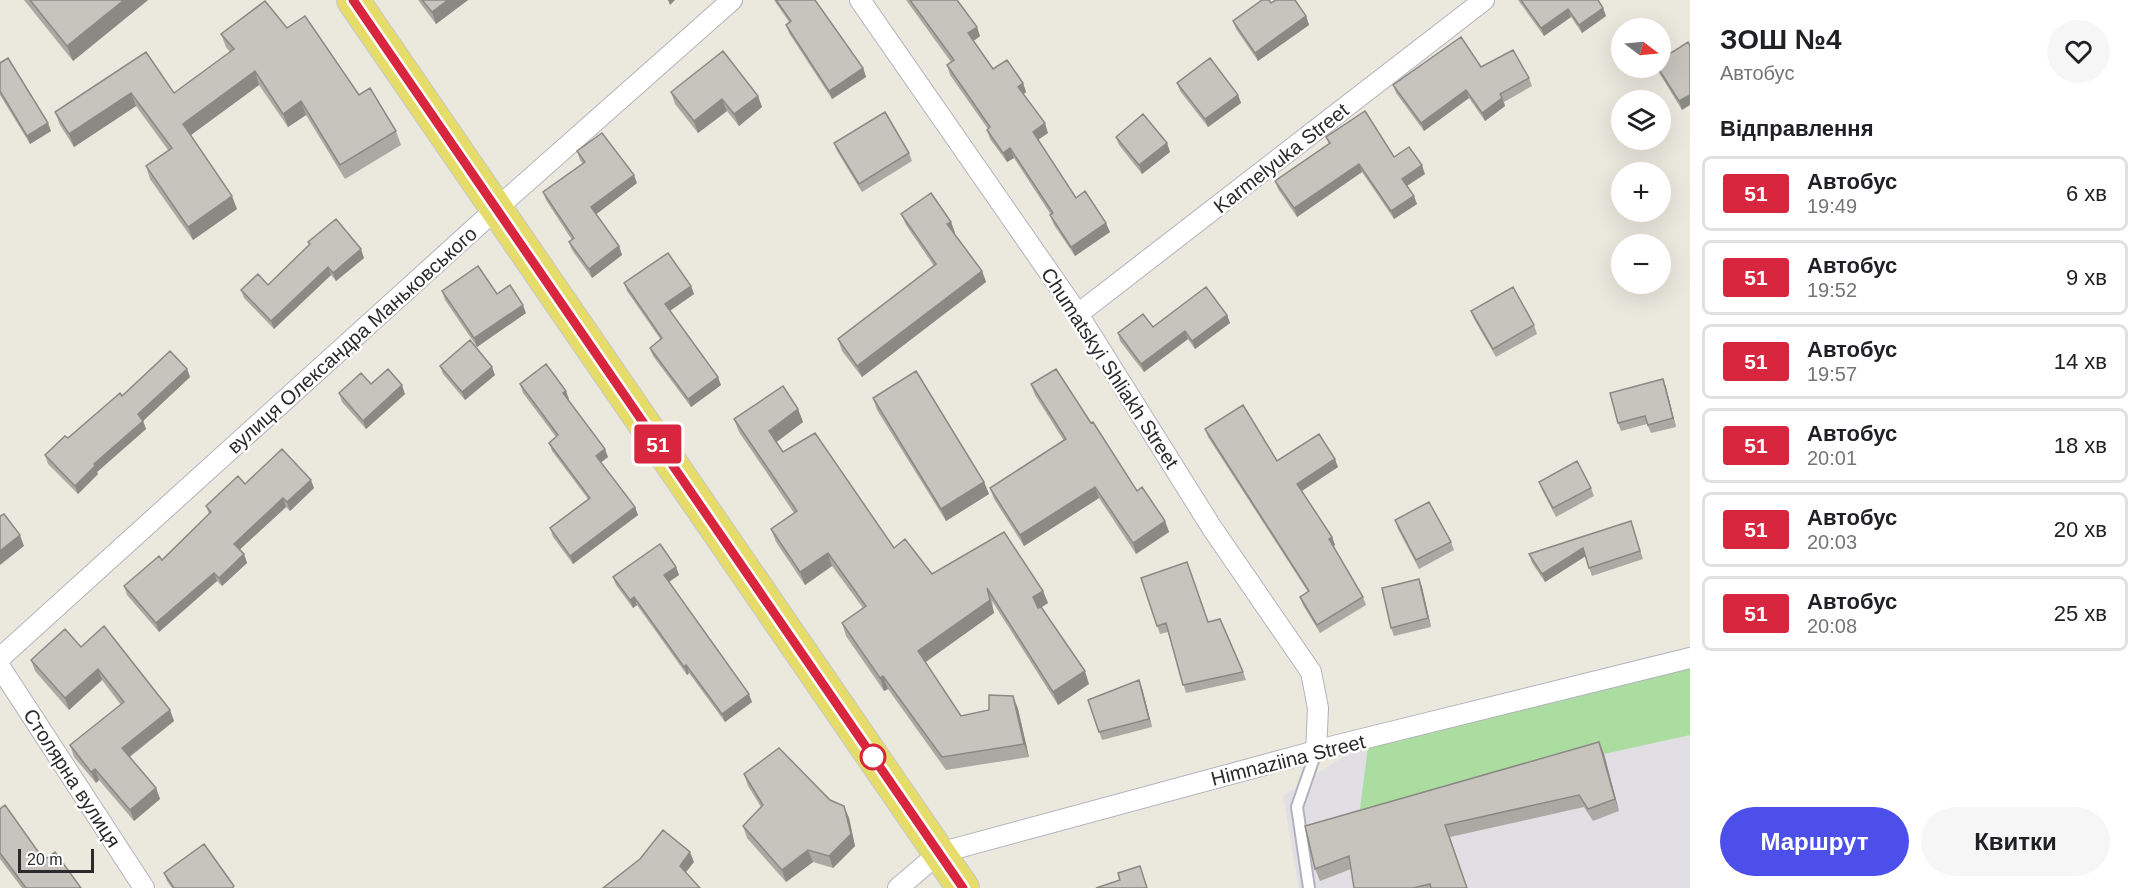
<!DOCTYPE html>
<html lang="uk">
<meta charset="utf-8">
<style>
body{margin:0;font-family:Helvetica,sans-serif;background:#f6f6f6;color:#202124;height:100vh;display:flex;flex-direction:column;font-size:22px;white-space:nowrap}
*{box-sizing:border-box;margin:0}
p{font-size:20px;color:#757577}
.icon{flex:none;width:33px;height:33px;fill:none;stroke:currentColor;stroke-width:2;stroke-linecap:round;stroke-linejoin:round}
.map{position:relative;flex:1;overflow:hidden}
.sheet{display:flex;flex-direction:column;background:#fff;width:450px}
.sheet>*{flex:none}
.badge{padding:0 12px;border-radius:4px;font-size:21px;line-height:39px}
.needle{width:39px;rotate:106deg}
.tools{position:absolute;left:1611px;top:18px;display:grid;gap:12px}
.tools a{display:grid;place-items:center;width:60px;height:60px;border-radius:50%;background:#fff;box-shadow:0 6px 24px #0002;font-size:30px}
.scale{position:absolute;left:18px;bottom:15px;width:76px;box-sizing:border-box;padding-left:6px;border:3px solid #2b2b2b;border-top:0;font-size:16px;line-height:21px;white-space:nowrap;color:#2b2b2b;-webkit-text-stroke:4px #fff;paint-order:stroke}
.map>.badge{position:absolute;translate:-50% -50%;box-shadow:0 0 0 3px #fff}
h2{padding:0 30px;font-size:22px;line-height:54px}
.round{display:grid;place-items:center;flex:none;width:63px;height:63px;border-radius:32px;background:#f6f6f6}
.headline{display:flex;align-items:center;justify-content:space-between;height:102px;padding:0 30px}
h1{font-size:28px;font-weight:700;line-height:45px}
.action{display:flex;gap:12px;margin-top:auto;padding:12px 30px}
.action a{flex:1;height:69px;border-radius:36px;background:#4c4fea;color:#fff;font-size:24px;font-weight:700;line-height:69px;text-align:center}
.action a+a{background:#f6f6f6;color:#202124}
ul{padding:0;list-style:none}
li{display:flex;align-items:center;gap:18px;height:75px;margin:0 12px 9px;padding:0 18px;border:3px solid #e0e0e0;border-radius:9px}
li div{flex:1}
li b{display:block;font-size:22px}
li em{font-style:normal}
li .badge{min-width:66px;font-weight:700;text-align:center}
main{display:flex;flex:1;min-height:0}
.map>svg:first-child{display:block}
.industrial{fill:#e1dee4}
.green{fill:#aadd9f}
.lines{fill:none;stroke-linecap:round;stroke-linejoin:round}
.service-casing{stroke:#b1b2bd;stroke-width:14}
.minor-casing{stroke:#b1b2bd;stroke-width:22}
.primary-casing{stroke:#c8c8c8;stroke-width:34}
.service{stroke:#fff;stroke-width:10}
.minor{stroke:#fff;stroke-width:20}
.primary{stroke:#e5dc6a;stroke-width:32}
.wall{fill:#aba9a3}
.shaded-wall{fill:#8b8984}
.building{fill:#c7c4bd;stroke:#8b8984;stroke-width:1.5}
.line-casing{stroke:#fff;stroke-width:14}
.line{stroke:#d7263d;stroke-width:9}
.stop-dot{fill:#fff;stroke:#d7263d;stroke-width:3}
.labels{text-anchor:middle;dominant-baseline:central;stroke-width:5;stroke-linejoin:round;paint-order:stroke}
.street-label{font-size:20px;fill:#2b2b2b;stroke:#fff}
</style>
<main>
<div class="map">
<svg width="1690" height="888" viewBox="0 0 1690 888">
<rect width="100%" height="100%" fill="#ebe8de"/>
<path class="industrial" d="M1690,658V888H1299L1283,796L1369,740Z"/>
<path class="green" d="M1690,658V735L1604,754L1358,824L1369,740Z"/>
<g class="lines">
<defs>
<path id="service" d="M1309,888L1297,807L1316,752"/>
<path id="minor" d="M860,0L1078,314L1212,528L1311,672L1318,708L1316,752
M1078,314L1484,0
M0,658L496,209L732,0
M0,667L144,888
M898,888L939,853L1338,745L1690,658"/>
<path id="primary" d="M353,0L963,888"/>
</defs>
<use href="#service" class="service-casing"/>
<use href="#minor" class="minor-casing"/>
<use href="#primary" class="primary-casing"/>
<use href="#service" class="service"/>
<use href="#minor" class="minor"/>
<use href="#primary" class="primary"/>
</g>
<path class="wall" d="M24,0H148L73,61Z
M418,0H468L436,24Z
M774,0H815L863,68L866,77L832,99L789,33L786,25L789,22Z
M906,0H957L980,36L973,41L993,69L1023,83L1026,92L1023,95L1048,133L1038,140L1076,198L1110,232L1075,256L1054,225L1050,215H1051L1014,158L1007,162L990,139L987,130L988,129L950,75L947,65L951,62Z
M1518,0H1598L1603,8L1606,16L1582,33L1571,17L1544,36Z
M1271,3L1306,16L1309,25L1258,61L1236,29L1233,21Z
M287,28L396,131L401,145L345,179L306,115L288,127L259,85L190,135L237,209L193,240L150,179L146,166L168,150L136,106L74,147L60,125L55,112L146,52L174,93L230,52L226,47L221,34Z
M1688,42L1682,110L1658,71L1656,68H1660Z
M0,63L51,131L30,144L0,95Z
M1481,67L1529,78L1532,86L1504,102L1505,106L1485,121L1469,98L1424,131L1396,93L1393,85Z
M1177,83L1238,95L1241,103L1208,127L1180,91Z
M671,92L758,96L762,107L739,126L727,111L698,133L675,104Z
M1116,137L1167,143L1170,152L1142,174L1119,145Z
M1326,137L1394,157L1425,174L1407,186L1417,204L1394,219L1362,172L1297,217L1278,189L1275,181L1329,144Z
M834,143L909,153L912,161L862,192L837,151Z
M577,151L637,183L596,214L619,246L622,255L592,278L572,250L569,242L572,240L546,200L543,192L583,164L580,160Z
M901,214L951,222L955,233H954L982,271L986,282L862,377L842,351L838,339L934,266L906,225Z
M308,242L364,258L336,281L331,275L274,329L244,298L241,290L268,285L309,245Z
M624,283L691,286L694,294L670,311L721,385L691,407L653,356L650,348L661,340L627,291Z
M442,291L497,294L526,313L477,347L445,300Z
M1471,311L1534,325L1537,334L1496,357L1474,319Z
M1227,315L1230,323L1195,349L1188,339L1144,372L1120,341L1118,333Z
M440,366L495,375L465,400L443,374Z
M187,369L190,377L143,421L146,429L97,472L98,474L78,494L48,464L45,455L122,396Z
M371,384L405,394L366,429L342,402L339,393Z
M520,384L569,399L568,400L608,457L601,462L635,507L638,515L573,564L553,537L550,528L588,499L552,451L549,443L556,437L523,393Z
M1031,384L1091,423L1137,491L1165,521L1169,532L1136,554L1099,498L1024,546L994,499L990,488L1064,441L1035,395Z
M1666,387L1676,427L1651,433L1647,424L1621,431L1618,423Z
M873,398L984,482L989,494L946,521L877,410Z
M798,409L803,422L776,442L783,452L894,548L932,574L1043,591L1048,603L1041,608L1089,684L1058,705L992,601L994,613L925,662L961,716L989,710L1013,696L1018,709L1029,757L946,770L888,689L884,691L846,636L842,623L863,608L832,566L805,585L776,542L771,529L794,513L739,432L734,419Z
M1205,429L1277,461L1338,467L1302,491L1332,537L1335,545L1333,547L1363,597L1366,605L1320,633L1303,605L1300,597L1308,592L1208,437Z
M1539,482L1591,488L1594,496L1556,517L1542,490Z
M245,484L314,488L290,511L286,507L239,550L244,554L247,563L222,586L217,581L159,632L127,595L124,586L162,560L209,514L206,506Z
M1395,520L1451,542L1454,550L1419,569L1398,529Z
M1631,521L1643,559L1592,576L1585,556L1545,582L1532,563L1529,554Z
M676,567L679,575L669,582L752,702L725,722L689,673L687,675L637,605L633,608L616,585L613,577Z
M1141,578L1208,622L1243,672L1246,680L1186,693L1168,632L1160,634Z
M1419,579L1422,587L1431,627L1394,636L1391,628Z
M81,647L170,710L174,721L130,757L156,788L160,799L134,821L99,780L96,783L74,757L70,745L121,705L102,680L69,710L35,671L31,660Z
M1139,680L1142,688L1152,727L1102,740L1088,700Z
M1599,742L1604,754L1619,811L1593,821L1584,807L1450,837L1467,888H1354L1351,869L1320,881L1315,869Z
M744,774L830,800L844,806L849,818L855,846L833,868L813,862L786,882L747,838L743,826L761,807L748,786Z
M0,809L44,860L81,888H22L0,859Z
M164,873L235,888H172L167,881Z"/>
<path class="shaded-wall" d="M124,0H148L73,61L67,46Z
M448,0H468L436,24L432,12Z
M668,0H675L670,5Z
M1603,8L1606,16L1582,33L1579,25Z
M1568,9L1571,17L1544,36L1541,28Z
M1306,16L1309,25L1258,61L1255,53Z
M977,27L980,36L971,43L968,33Z
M863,68L866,77L832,99L829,91Z
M255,71L259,85L187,138L183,124Z
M1023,83L1026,92L1021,96L1018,87Z
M1466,90L1469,98L1424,131L1421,123Z
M131,93L136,106L74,147L69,134Z
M1238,95L1241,103L1208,127L1205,119Z
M1690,95V105L1682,110L1679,101Z
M758,96L762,107L739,126L734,114Z
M1502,98L1505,106L1485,121L1482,113Z
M722,99L727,111L698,133L694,121Z
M301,101L306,115L288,127L283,114Z
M48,123L51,131L30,144L27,136Z
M1045,123L1048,133L1036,141L1033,132Z
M1167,143L1170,152L1142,174L1139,165Z
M1010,148L1014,158L1007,162L1003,153Z
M1359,164L1362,172L1297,217L1294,208Z
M1422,165L1425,174L1405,187L1402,179Z
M634,175L637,183L594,216L591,207Z
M232,196L237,209L193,240L188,227Z
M1414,196L1417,204L1394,219L1391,211Z
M951,222L955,233L951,235L947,224Z
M1106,223L1110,232L1075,256L1071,247Z
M619,246L622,255L592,278L589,269Z
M361,249L364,258L336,281L333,273Z
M328,267L331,275L274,329L271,321Z
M982,271L986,282L862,377L857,366Z
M691,286L694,294L668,312L665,304Z
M523,305L526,313L477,347L474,338Z
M1227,315L1230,323L1195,349L1192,341Z
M1185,331L1188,339L1144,372L1141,364Z
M492,367L495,375L465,400L462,392Z
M187,369L190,377L143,421L146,429L97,472L98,474L78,494L75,486L94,464L138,414Z
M718,377L721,385L691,407L688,399Z
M1663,379L1666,387L1676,427L1673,418Z
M402,385L405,394L366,429L363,421Z
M566,391L569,399L566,401L563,393Z
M798,409L803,422L774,444L769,431Z
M605,449L608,457L599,464L596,456Z
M1335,459L1338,467L1300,492L1297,484Z
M311,480L314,488L290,511L287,502Z
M984,482L989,494L946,521L941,509Z
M1095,487L1099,498L1024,546L1020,535Z
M283,498L286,507L237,552L234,544Z
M635,507L638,515L573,564L570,556Z
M1165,521L1169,532L1136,554L1133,543Z
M20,535L24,546L0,565V551Z
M1332,537L1335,545L1332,547L1329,539Z
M1583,548L1586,556L1545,582L1542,574Z
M828,553L832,566L805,585L800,572Z
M244,554L247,563L222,586L219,578Z
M676,567L679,575L667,583L664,575Z
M214,573L217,581L159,632L156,623Z
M1419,579L1422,587L1431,627L1428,618Z
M987,588L994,613L923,664L918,651Z
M1043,591L1048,603L1038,609L1033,597Z
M634,597L637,605L633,608L630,600Z
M686,665L689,673L687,675L684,667Z
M98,669L102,680L69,710L65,698Z
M1085,671L1089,684L1058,705L1053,692Z
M883,676L888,689L884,691L880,678Z
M1139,680L1142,688L1152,727L1149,719Z
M749,694L752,702L725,722L722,714Z
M1013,696L1018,709L1029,757L1024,744Z
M170,710L174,721L126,759L122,748Z
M1599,742L1604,754L1619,811L1615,799Z
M95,769L99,780L96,783L91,772Z
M156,788L160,799L134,821L130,810Z
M844,806L849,818L855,846L833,868L829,856Z
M808,850L813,862L786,882L782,870Z
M690,852L694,862L683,876L680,866Z"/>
<path class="building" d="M30,0H124L67,46Z
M422,0H448L432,12Z
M776,0H815L863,68L829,91L786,25L791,21Z
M910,0H957L977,27L968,33L993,69L1007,60L1023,83L1018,87L1045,123L1033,132L1076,198L1085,191L1106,223L1071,247L1050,215L1053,213L1010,148L1003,153L987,130L990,127L947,65L954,60Z
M1262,0H1269L1271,3L1276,0H1295L1306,16L1255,53L1233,21Z
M1521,0H1598L1603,8L1579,25L1568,9L1541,28Z
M265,1L287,28L305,16L359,95L370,88L396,131L340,165L301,101L283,114L255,71L183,124L232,196L188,227L146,166L172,148L131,93L69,134L55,112L146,52L174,93L234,49L221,34Z
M1461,37L1481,67L1513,50L1529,78L1500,94L1502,98L1482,113L1466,90L1421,123L1393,85Z
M1688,42L1690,46V95L1679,101L1658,68H1660V60Z
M723,51L758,96L734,114L722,99L694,121L671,92Z
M8,58L48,123L27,136L0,91V63Z
M1210,58L1238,95L1205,119L1177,83Z
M1365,111L1394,157L1409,147L1422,165L1402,179L1414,196L1391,211L1359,164L1294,208L1275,181L1330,143L1326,137Z
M885,112L909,153L859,184L834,143Z
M1143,114L1167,143L1139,165L1116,137Z
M602,133L634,175L591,207L619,246L589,269L569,242L574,238L543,192L585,162L577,151Z
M931,193L951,222L947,224L982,271L857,366L838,339L936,264L901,214Z
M336,219L361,249L333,273L328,267L271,321L241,290L258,274L268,285L310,244L308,242Z
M668,253L691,286L665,304L718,377L688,399L650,348L662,338L624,283Z
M478,266L497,294L510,285L523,305L474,338L442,291Z
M1206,287L1227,315L1192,341L1185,331L1141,364L1118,333L1143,314L1153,327Z
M1513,287L1534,325L1493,349L1471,311Z
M470,340L492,367L462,392L440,366Z
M170,351L187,369L138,414L143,421L94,464L95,466L75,486L45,455L65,436L68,438L120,393L122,396Z
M546,364L566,391L563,393L605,449L596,456L635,507L570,556L550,528L590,498L549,443L558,435L520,384Z
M388,369L402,385L363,421L339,393L361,373L371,384Z
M1056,369L1091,423L1093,422L1137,491L1142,487L1165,521L1133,543L1095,487L1020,535L990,488L1066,439L1031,384Z
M916,371L984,482L941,509L873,398Z
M1663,379L1673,418L1648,425L1645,416L1618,423L1610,393Z
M783,386L798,409L769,431L783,452L815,433L894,548L905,539L932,574L1004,532L1043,591L1033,597L1038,608L1041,607L1085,671L1053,692L987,588L990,600L918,651L961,716L989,710V695L1013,696L1024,744L942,757L883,676L880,678L842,623L866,606L828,553L800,572L771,529L797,511L734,419Z
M1243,405L1277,461L1319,434L1335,459L1297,484L1332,537L1329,539L1363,597L1317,625L1300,597L1309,591L1205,429Z
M282,449L311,480L287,502L283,498L234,544L244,554L219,578L214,573L156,623L124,586L159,556L162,560L211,512L206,506L238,476L245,484Z
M1577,461L1591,488L1553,508L1539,482Z
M1429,502L1451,542L1416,560L1395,520Z
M4,514L20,535L0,551V516Z
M1631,521L1640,551L1589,568L1583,548L1542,574L1529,554Z
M660,544L676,567L664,575L749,694L722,714L686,665L684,667L634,597L630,600L613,577Z
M1187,562L1208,622L1220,619L1243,672L1183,685L1166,623L1157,626L1141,578Z
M1419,579L1428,618L1391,628L1382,588Z
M104,626L170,710L122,748L156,788L130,810L95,769L91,772L70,745L124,702L98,669L65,698L31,660L65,629L81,647Z
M1139,680L1149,719L1099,732L1088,700Z
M1599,742L1615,799L1588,809L1579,795L1445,825L1467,888H1431L1430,884L1413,888H1354L1349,856L1315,869L1305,826Z
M779,748L830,800L844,806L851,834L829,856L808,850L782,870L743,826L763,805L744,774Z
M5,805L44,860L55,852L81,888H26L0,853V809Z
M663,830L690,852L680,866L700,888H603L640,859Z
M204,844L234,886L232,888H174L164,873Z
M1140,866L1147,888H1096L1120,880L1118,873Z"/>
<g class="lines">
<defs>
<path id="line" d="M353,0L963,888"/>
</defs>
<use href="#line" class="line-casing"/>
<use href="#line" class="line"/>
</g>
<circle class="stop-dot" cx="873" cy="757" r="12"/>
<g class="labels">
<g class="street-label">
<text transform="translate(1281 158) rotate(-38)">Karmelyuka Street</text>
<text transform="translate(352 340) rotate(-42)">вулиця Олександра Маньковського</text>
<text transform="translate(1110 368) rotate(57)">Chumatskyi Shliakh Street</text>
<text transform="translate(1288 760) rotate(-14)">Himnaziina Street</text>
<text transform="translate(72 778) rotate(57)">Столярна вулиця</text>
</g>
</g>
</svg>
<div class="tools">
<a><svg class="needle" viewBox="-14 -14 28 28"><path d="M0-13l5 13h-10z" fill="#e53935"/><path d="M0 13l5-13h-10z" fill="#757577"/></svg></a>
<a><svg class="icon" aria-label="layers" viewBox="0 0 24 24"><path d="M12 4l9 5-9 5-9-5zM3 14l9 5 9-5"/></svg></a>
<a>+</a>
<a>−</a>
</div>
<div class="scale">20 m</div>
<b class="badge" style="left:658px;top:444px;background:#d7263d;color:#fff">51</b>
</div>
<section class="sheet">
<div class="headline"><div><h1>ЗОШ №4</h1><p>Автобус</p></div><a class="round"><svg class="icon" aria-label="heart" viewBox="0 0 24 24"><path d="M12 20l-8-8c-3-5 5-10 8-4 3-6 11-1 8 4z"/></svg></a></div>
<h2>Відправлення</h2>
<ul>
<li><span class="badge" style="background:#d7263d;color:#fff">51</span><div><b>Автобус</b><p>19:49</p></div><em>6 хв</em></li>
<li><span class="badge" style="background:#d7263d;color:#fff">51</span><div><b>Автобус</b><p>19:52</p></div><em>9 хв</em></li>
<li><span class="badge" style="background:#d7263d;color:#fff">51</span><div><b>Автобус</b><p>19:57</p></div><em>14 хв</em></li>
<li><span class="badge" style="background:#d7263d;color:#fff">51</span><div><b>Автобус</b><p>20:01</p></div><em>18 хв</em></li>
<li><span class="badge" style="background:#d7263d;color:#fff">51</span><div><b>Автобус</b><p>20:03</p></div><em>20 хв</em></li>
<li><span class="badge" style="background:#d7263d;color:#fff">51</span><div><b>Автобус</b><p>20:08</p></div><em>25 хв</em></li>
</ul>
<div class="action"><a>Маршрут</a><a>Квитки</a></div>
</section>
</main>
